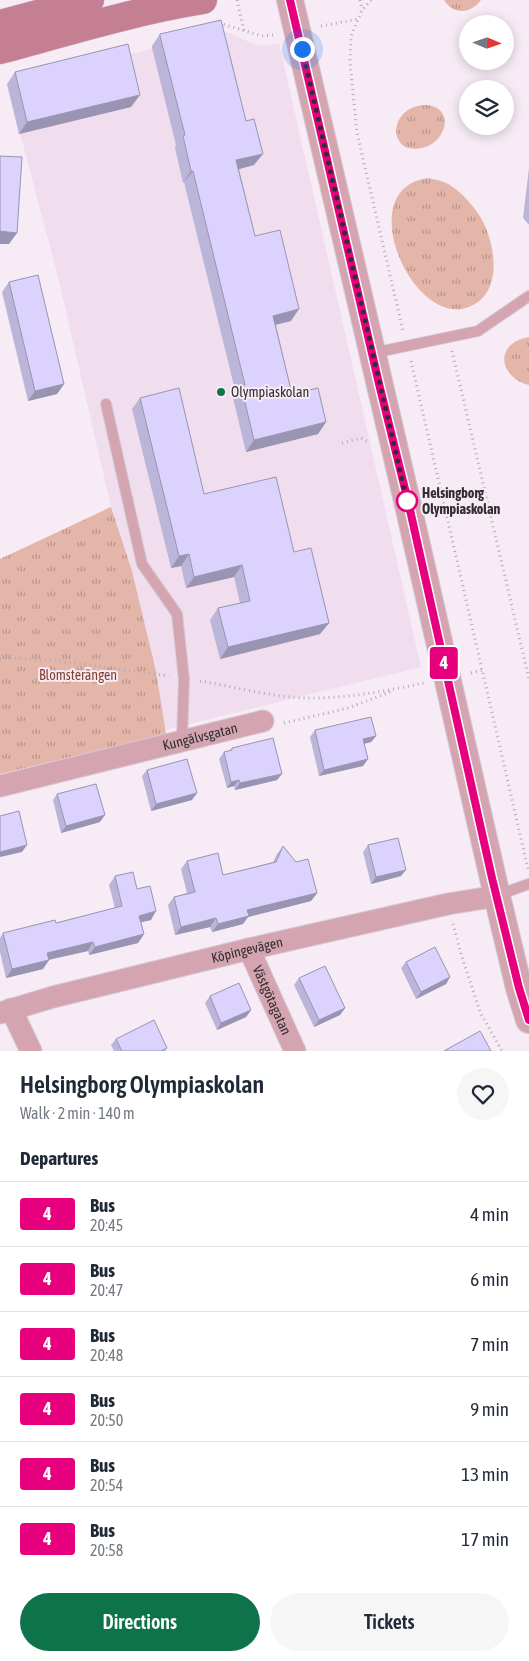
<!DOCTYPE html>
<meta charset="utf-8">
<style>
body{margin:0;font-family:"Asap Condensed",sans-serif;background:#f6f6f7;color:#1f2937;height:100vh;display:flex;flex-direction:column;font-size:19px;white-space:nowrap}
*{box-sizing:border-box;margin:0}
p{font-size:16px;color:#747a83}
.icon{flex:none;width:28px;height:28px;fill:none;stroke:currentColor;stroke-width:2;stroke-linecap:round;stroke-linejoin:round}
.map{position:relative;height:1051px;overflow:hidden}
.side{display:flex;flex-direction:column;background:#fff;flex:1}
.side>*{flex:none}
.badge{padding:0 10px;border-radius:4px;font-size:18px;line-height:32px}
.needle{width:32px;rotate:92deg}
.buttons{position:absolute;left:459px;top:15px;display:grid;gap:10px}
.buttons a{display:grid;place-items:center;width:55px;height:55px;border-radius:50%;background:#fff;box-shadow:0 2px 12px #0003;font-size:25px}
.you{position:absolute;width:25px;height:25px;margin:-12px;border:4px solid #fff;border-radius:50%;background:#1a73e8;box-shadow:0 0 0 8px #1a73e833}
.map>.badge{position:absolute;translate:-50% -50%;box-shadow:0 0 0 2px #fff}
h2{padding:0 20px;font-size:19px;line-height:45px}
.round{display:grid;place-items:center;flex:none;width:52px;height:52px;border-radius:26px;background:#f6f6f7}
.overview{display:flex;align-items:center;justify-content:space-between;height:85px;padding:0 20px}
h1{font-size:24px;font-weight:600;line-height:38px}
.action{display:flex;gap:10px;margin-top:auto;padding:10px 20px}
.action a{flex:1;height:58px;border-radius:30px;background:#0e734b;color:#fff;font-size:20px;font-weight:600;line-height:58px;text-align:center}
.action a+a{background:#f6f6f7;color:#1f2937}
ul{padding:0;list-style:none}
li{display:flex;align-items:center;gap:15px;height:65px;padding:0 20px;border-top:1px solid #e0e1e3}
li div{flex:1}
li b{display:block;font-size:19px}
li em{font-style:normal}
li .badge{min-width:55px;font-weight:700;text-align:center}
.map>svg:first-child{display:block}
.built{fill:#f0deef}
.park{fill:url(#park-tufts)}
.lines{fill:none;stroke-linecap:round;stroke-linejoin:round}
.service-casing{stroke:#d3c9d3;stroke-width:12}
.minor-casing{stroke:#d3c9d3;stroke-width:23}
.tertiary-casing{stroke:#d3c9d3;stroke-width:28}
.secondary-casing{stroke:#d3c9d3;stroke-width:29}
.path{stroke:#b4abb3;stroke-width:3;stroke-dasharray:1 4;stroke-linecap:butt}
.service{stroke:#d5a4b1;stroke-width:10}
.minor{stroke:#d5a4b1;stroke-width:21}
.tertiary{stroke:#d5a4b1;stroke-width:26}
.secondary{stroke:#c47f93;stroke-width:28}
.wall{fill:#bcb5da}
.shaded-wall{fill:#9994b1}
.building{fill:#dbd3fd;stroke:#9994b1}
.line-casing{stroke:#fff;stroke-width:11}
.line{stroke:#e6007e;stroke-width:8}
.walk{stroke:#312d31;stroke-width:5;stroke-dasharray:0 9}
.poi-dot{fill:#0e734b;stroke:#f7ebf6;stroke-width:2}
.stop-dot{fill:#fff;stroke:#e6007e;stroke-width:2.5}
.labels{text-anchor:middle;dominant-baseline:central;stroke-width:4;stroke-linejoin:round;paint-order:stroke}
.poi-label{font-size:14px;fill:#312d31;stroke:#f7ebf6;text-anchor:start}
.stop-label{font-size:14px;font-weight:bold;fill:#312d31;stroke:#f7ebf6;text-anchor:start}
.park-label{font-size:14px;fill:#873f2e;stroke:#f7ebf6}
.street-label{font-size:14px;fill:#312d31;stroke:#f7ebf6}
</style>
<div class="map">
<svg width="529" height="1051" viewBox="0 0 529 1051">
<defs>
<pattern id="park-tufts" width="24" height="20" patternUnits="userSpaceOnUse" patternTransform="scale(1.25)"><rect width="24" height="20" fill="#e4b5a9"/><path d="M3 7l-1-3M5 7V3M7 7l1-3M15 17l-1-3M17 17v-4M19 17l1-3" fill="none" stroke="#b9948a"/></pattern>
</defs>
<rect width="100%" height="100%" fill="#f7ebf6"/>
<path class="built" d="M221,32L230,33L253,44L262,46L279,43L421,667L165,730L156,671L132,571L111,507L58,277L7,84Z"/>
<path class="park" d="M444,0H481C471,14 453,15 444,0Z
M428,105C461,110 441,158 405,147C391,137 395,119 408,110C414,106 421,105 428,105Z
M429,178C436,180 444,181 450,185C462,193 474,206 481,218C495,243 504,291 471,306C414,333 349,187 429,178Z
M529,337V385C498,377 494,343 529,337Z
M111,507L132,571L156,671L166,734L0,774V559Z"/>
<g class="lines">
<defs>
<path id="service" d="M373,353L478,331L529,296
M106,404L142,564L177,614L184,679L182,740
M498,895L529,884"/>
<g id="minor">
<path id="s1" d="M0,786L263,721"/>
<path id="s2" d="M249,949L295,1051"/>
<path d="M11,1009L31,1051"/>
<path id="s3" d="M0,1013L53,997L249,949L448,904L497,896"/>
</g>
<path id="tertiary" d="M290,0L407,501L497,896L519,988L529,1020"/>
<path id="secondary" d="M0,24L90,0
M0,50C67,32 135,11 203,0"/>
</defs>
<use href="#service" class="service-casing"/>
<use href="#minor" class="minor-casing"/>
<use href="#tertiary" class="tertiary-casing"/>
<use href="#secondary" class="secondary-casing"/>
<path class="path" d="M237,0L244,31
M360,0L362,10
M371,0L362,10L351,36L350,61L352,83L357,133L403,331
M219,23L262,36L273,35
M321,26L358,19
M452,351L529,679
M411,361L528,869
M342,443L361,438L368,442
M0,659L8,658L52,660L169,676
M471,673L483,670
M200,681C230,686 260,694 291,697C333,701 382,692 424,683
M284,723L348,708L393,691
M453,924L461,954L480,1012L502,1051"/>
<use href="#service" class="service"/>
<use href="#minor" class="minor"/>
<use href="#tertiary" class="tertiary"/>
<use href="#secondary" class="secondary"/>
</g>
<path class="wall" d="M160,34L254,165L239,169L255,236L291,321L276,325L292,394L326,422L318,434L246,452L233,398L236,394L184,182L183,183L175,148L176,145L152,48V46Z
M15,72L131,107L19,134L7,84Z
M529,168V225L523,218Z
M9,282L64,384L57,394L28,401L2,292Z
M140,398L204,494L294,552L329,623L320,634L220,659L210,620L218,608L240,603L234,577L186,588L181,566L171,568L132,409Z
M315,730L376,736L371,742L364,744L368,759L363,766L319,776L310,737Z
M232,748L277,780L235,790L234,786L227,788L219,759L224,752L230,750Z
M147,770L192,800L151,811L142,776Z
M57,794L100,822L61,833L53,800Z
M368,845L401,876L371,884L363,852Z
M283,846L317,893L311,901L248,917L243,924L212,932L210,927L175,935L168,905L174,897L187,893L181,869L187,861L223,875L273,862L277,854Z
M115,876L137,889L151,920L141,922L144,934L138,943L89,955L88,951L49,960L43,969L6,978L0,952V938L3,933L56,923L115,908L109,885Z
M406,962L450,977L446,984L416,999L401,968Z
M299,978L345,1008L340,1015L314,1027L294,985Z
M210,996L251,1010L246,1017L217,1030L205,1003Z
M116,1039L167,1048L165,1051H114L111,1045Z"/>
<path class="shaded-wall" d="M140,95L131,107L19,134L27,122Z
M263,154L254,165L228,172L236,160Z
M191,171H193L184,182L183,183Z
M0,231L17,233L9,244H0Z
M299,309L291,321L265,327L273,316Z
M64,384L57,394L28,401L35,391Z
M326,422L318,434L246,452L254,440Z
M189,554L181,566L171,568L179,556Z
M242,565L234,577L186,588L194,577Z
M329,623L320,634L220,659L228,647Z
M376,736L371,742L359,745L363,739Z
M368,759L363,766L319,776L324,770Z
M282,774L277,780L235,790L240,783Z
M239,780L234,786L227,788L231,782Z
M197,793L192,800L151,811L156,804Z
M105,815L100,822L61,833L66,826Z
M27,845L22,852L0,857V852Z
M406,870L401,876L371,884L376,877Z
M317,893L311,901L248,917L243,924L212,932L218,924L247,910Z
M156,911L151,920L133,924L139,916Z
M216,918L210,927L175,935L181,927Z
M144,934L138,943L89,955L95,947Z
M93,942L88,951L42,961L47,953Z
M49,960L43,969L6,978L12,969Z
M450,977L446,984L416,999L421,992Z
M345,1008L340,1015L314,1027L319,1020Z
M251,1010L246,1017L217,1030L221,1023Z"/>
<path class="building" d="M221,20L246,121L254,119L263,154L236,160L255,236L280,230L299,309L273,316L292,394L318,388L326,422L254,440L241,386L245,385L193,171H191L183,136L185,135L160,36V34Z
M128,44L140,95L27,122L15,72Z
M0,156L22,157L17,233L0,231Z
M38,275L64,384L35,391L9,282Z
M179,388L204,494L276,477L294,552L311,548L329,623L228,647L218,608L250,601L242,565L194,577L189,554L179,556L140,398Z
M371,717L376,736L363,739L368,759L324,770L315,730Z
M273,738L282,774L240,783L239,780L231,782L224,752L232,750V748Z
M187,759L197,793L156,804L147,770Z
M96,784L105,815L66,826L57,794Z
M19,811L27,845L0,852V816Z
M398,838L406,870L376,877L368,845Z
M283,846L296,862L308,859L317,893L247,910L249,916L218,924L216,918L181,927L174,897L195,892L187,861L218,853L223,875L276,862Z
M133,872L137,889L150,886L156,911L139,916L144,934L95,947L93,942L47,953L49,960L12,969L3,933L55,920L56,923L122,906L115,876Z
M435,947L450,977L421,992L406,962Z
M325,966L345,1008L319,1020L299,978Z
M239,983L251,1010L221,1023L210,996Z
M154,1020L167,1048L161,1051H122L116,1039Z
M480,1031L491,1051H444Z"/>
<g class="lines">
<defs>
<path id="line" d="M290,0L380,388L408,501L492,878L519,988L529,1020"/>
</defs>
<use href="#line" class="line-casing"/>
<use href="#line" class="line"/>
<path class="walk" d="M302,49L407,501"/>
</g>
<circle class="poi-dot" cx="221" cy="392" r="5"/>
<circle class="stop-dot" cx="407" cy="501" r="10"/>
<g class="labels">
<g class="poi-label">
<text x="231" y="392">Olympiaskolan</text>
</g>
<g class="stop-label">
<text x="422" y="493">Helsingborg<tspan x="422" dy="16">Olympiaskolan</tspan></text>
</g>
<g class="park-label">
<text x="78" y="675">Blomsterängen</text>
</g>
<g class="street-label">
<text stroke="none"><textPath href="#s1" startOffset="206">Kungälvsgatan</textPath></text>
<text stroke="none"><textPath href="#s3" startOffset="255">Köpingevägen</textPath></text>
<text stroke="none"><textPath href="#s2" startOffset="56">Västgötagatan</textPath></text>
</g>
</g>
</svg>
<div class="buttons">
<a><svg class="needle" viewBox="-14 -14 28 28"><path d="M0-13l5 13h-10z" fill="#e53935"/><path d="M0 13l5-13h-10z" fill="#747a83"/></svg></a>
<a><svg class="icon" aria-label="layers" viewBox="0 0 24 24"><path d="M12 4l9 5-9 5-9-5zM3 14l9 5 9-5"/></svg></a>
</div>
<div class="you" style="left:302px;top:49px"></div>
<b class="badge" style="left:444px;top:663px;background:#e6007e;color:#fff">4</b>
</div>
<section class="side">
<div class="overview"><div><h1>Helsingborg Olympiaskolan</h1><p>Walk · 2 min · 140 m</p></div><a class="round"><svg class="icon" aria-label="heart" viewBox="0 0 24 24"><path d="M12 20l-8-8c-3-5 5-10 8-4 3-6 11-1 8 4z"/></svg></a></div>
<h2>Departures</h2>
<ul>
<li><span class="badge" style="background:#e6007e;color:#fff">4</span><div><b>Bus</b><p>20:45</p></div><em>4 min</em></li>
<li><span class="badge" style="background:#e6007e;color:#fff">4</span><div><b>Bus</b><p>20:47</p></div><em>6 min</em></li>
<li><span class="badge" style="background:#e6007e;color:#fff">4</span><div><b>Bus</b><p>20:48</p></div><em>7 min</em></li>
<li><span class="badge" style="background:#e6007e;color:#fff">4</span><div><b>Bus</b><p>20:50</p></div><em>9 min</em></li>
<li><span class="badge" style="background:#e6007e;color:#fff">4</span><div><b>Bus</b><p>20:54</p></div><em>13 min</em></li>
<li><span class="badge" style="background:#e6007e;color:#fff">4</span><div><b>Bus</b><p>20:58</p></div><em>17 min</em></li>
</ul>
<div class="action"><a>Directions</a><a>Tickets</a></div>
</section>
